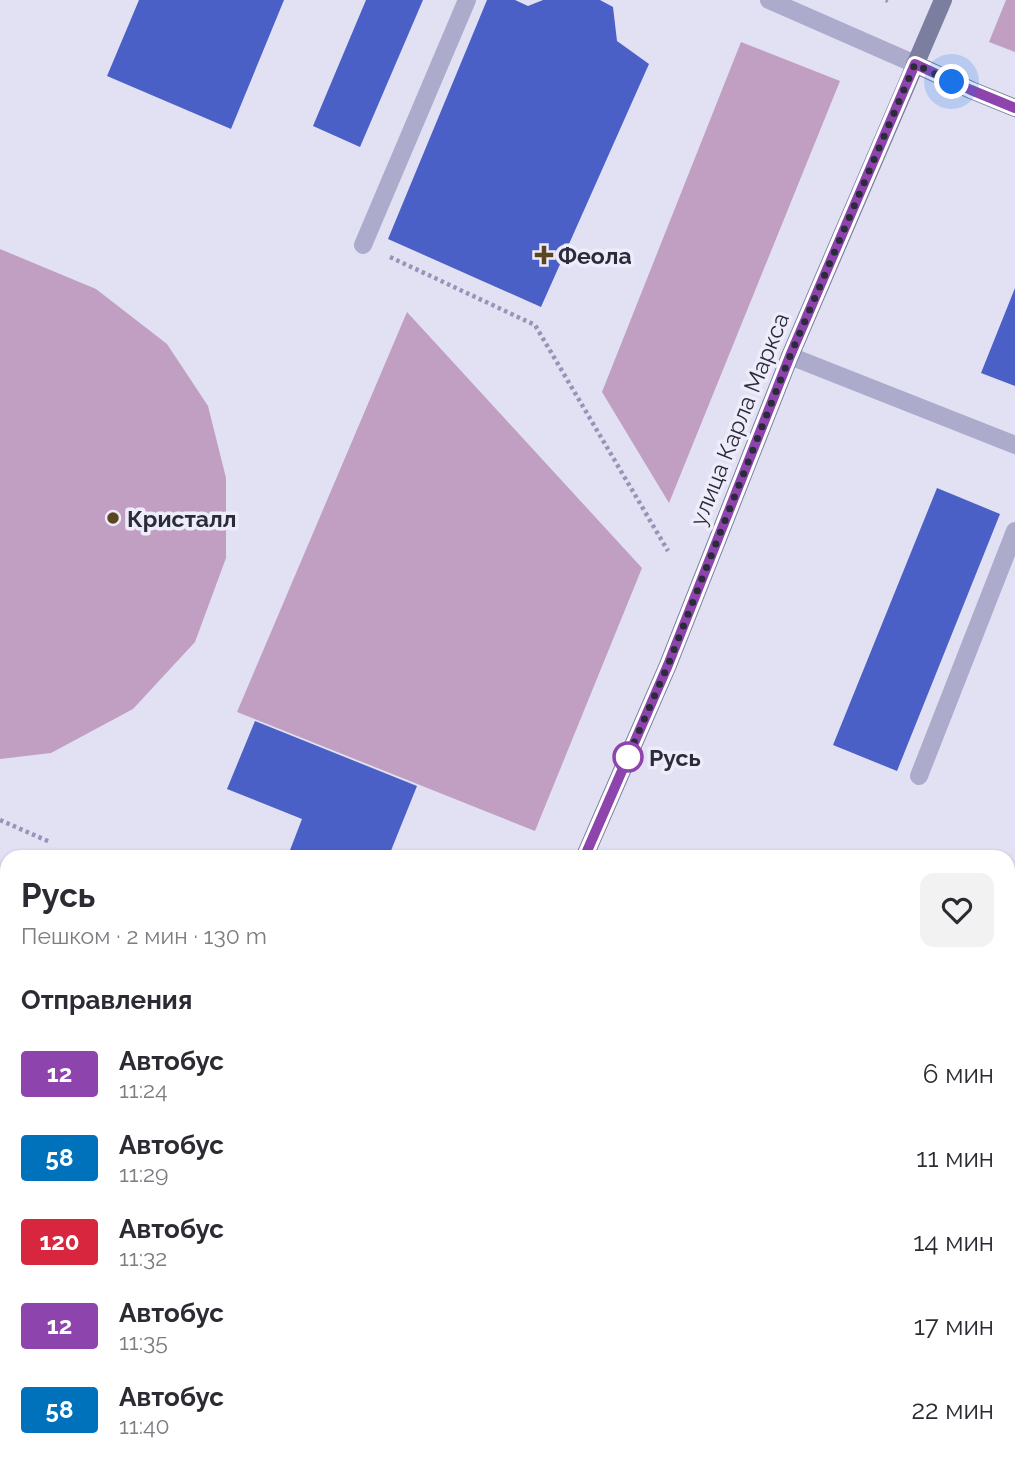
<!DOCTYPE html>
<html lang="ru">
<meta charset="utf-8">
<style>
body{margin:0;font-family:Raleway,sans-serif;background:#f2f2f3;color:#2b2b33;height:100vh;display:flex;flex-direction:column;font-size:26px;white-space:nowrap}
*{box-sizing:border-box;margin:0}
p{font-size:23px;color:#7c7c81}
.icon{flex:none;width:38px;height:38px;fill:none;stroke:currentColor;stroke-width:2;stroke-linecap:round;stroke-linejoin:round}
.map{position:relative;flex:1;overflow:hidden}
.sheet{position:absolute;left:0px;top:850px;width:1015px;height:618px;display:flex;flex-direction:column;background:#fff;border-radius:21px 21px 0 0;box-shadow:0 2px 5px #0004}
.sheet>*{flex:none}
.badge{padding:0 14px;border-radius:5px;font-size:24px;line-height:46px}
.you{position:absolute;width:35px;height:35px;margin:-18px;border:5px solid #fff;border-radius:50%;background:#1a73e8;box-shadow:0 0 0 10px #1a73e833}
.map>.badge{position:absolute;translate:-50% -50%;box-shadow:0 0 0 4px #fff}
h2{padding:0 21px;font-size:26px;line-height:63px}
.round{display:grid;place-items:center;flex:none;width:74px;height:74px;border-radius:14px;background:#f2f2f3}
.head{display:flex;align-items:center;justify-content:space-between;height:119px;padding:0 21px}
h1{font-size:33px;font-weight:700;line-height:52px}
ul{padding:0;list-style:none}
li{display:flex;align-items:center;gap:21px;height:84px;padding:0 21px}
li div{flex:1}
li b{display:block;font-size:26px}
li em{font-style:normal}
li .badge{min-width:77px;font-weight:700;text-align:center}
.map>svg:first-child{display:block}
.green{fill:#c09fc3}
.building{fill:#4b60c6}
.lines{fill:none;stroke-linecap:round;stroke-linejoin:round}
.path{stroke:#9695b8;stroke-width:4.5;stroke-dasharray:3.5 3.5;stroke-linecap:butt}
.lane{stroke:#acabcc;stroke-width:18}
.secondary{stroke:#7c7ea0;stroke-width:18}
.line-casing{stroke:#fff;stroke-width:16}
.line{stroke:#8e44ad;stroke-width:10}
.walk{stroke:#2a2c3a;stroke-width:7;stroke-dasharray:0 12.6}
.poi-dot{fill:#5c461f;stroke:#eeecfa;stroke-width:2.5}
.stop-dot{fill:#fff;stroke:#8e44ad;stroke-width:3.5}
.labels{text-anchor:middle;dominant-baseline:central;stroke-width:7;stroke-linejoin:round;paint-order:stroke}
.poi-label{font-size:23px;font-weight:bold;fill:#2a2c3a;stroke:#eeecfa;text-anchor:start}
.street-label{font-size:23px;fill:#2a2c3a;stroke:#eeecfa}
.stop-label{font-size:23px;font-weight:bold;fill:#2a2c3a;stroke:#eeecfa;text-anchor:start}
</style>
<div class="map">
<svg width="1015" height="1467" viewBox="0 0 1015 1467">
<rect width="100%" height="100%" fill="#e2e0f3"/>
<path class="green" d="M1006,0H1015V52L989,42Z
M741,42L840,81L669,503L602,392Z
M0,249L96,289L167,344L208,406L226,478V558L195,642L133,709L51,753L0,759Z
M407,312L642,568L535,831L237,712Z
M0,1427L7,1430V1461H72L84,1467H0Z"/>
<path class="building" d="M139,0H284L231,129L107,76Z
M366,0H423L360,147L313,126Z
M487,0H515L528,6L543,0H600L613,7L617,41L649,64L541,307L388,239Z
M1015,288V386L981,373Z
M937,488L1000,514L897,771L833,745Z
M255,721L417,786L388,858H287L302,819L227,789Z
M1008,1316L1015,1319V1467H942L944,1461H1008Z
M504,1461H621L618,1467H518Z"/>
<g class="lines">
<path class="path" d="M886,0L888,1
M390,257L535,325L668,551
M0,820L50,842
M1008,1173L1015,1170"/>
<path class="lane" d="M769,0L915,64
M363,245L467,0
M790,356L1015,445
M919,776L1015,531
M876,1461L885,1465L884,1467
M653,1467L655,1461"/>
<path class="secondary" d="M915,64L971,90L1015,108
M584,858L668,665L790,356L943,0
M0,1094L7,1097
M331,1467L334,1461"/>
</g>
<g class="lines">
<defs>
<path id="line" d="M584,858L668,665L790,356L915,64L971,90L1015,108"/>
</defs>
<use href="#line" class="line-casing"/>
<use href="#line" class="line"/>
<path class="walk" d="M628,757L626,761L668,665L790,356L915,64L952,82"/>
</g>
<g class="poi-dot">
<path d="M540.5 244.5h7v7h7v7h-7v7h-7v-7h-7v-7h7z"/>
<circle cx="113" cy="518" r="7"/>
</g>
<circle class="stop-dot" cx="628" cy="757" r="14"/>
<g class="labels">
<g class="poi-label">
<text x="558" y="255">Феола</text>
<text x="127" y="518">Кристалл</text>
</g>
<g class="street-label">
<text transform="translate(739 419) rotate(-68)">улица Карла Маркса</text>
</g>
<g class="stop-label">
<text x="649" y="757">Русь</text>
</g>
</g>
</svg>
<div class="you" style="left:952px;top:82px"></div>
<section class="sheet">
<div class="head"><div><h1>Русь</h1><p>Пешком · 2 мин · 130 m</p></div><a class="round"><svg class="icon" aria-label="heart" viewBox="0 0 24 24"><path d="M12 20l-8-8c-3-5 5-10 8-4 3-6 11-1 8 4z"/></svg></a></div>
<h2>Отправления</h2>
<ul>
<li><span class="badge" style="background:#8e44ad;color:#fff">12</span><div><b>Автобус</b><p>11:24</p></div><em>6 мин</em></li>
<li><span class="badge" style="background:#0072bc;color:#fff">58</span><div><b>Автобус</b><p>11:29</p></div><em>11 мин</em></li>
<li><span class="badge" style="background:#d7263d;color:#fff">120</span><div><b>Автобус</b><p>11:32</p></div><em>14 мин</em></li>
<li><span class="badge" style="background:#8e44ad;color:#fff">12</span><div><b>Автобус</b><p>11:35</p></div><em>17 мин</em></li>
<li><span class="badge" style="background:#0072bc;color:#fff">58</span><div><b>Автобус</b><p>11:40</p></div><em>22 мин</em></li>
</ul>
</section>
</div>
